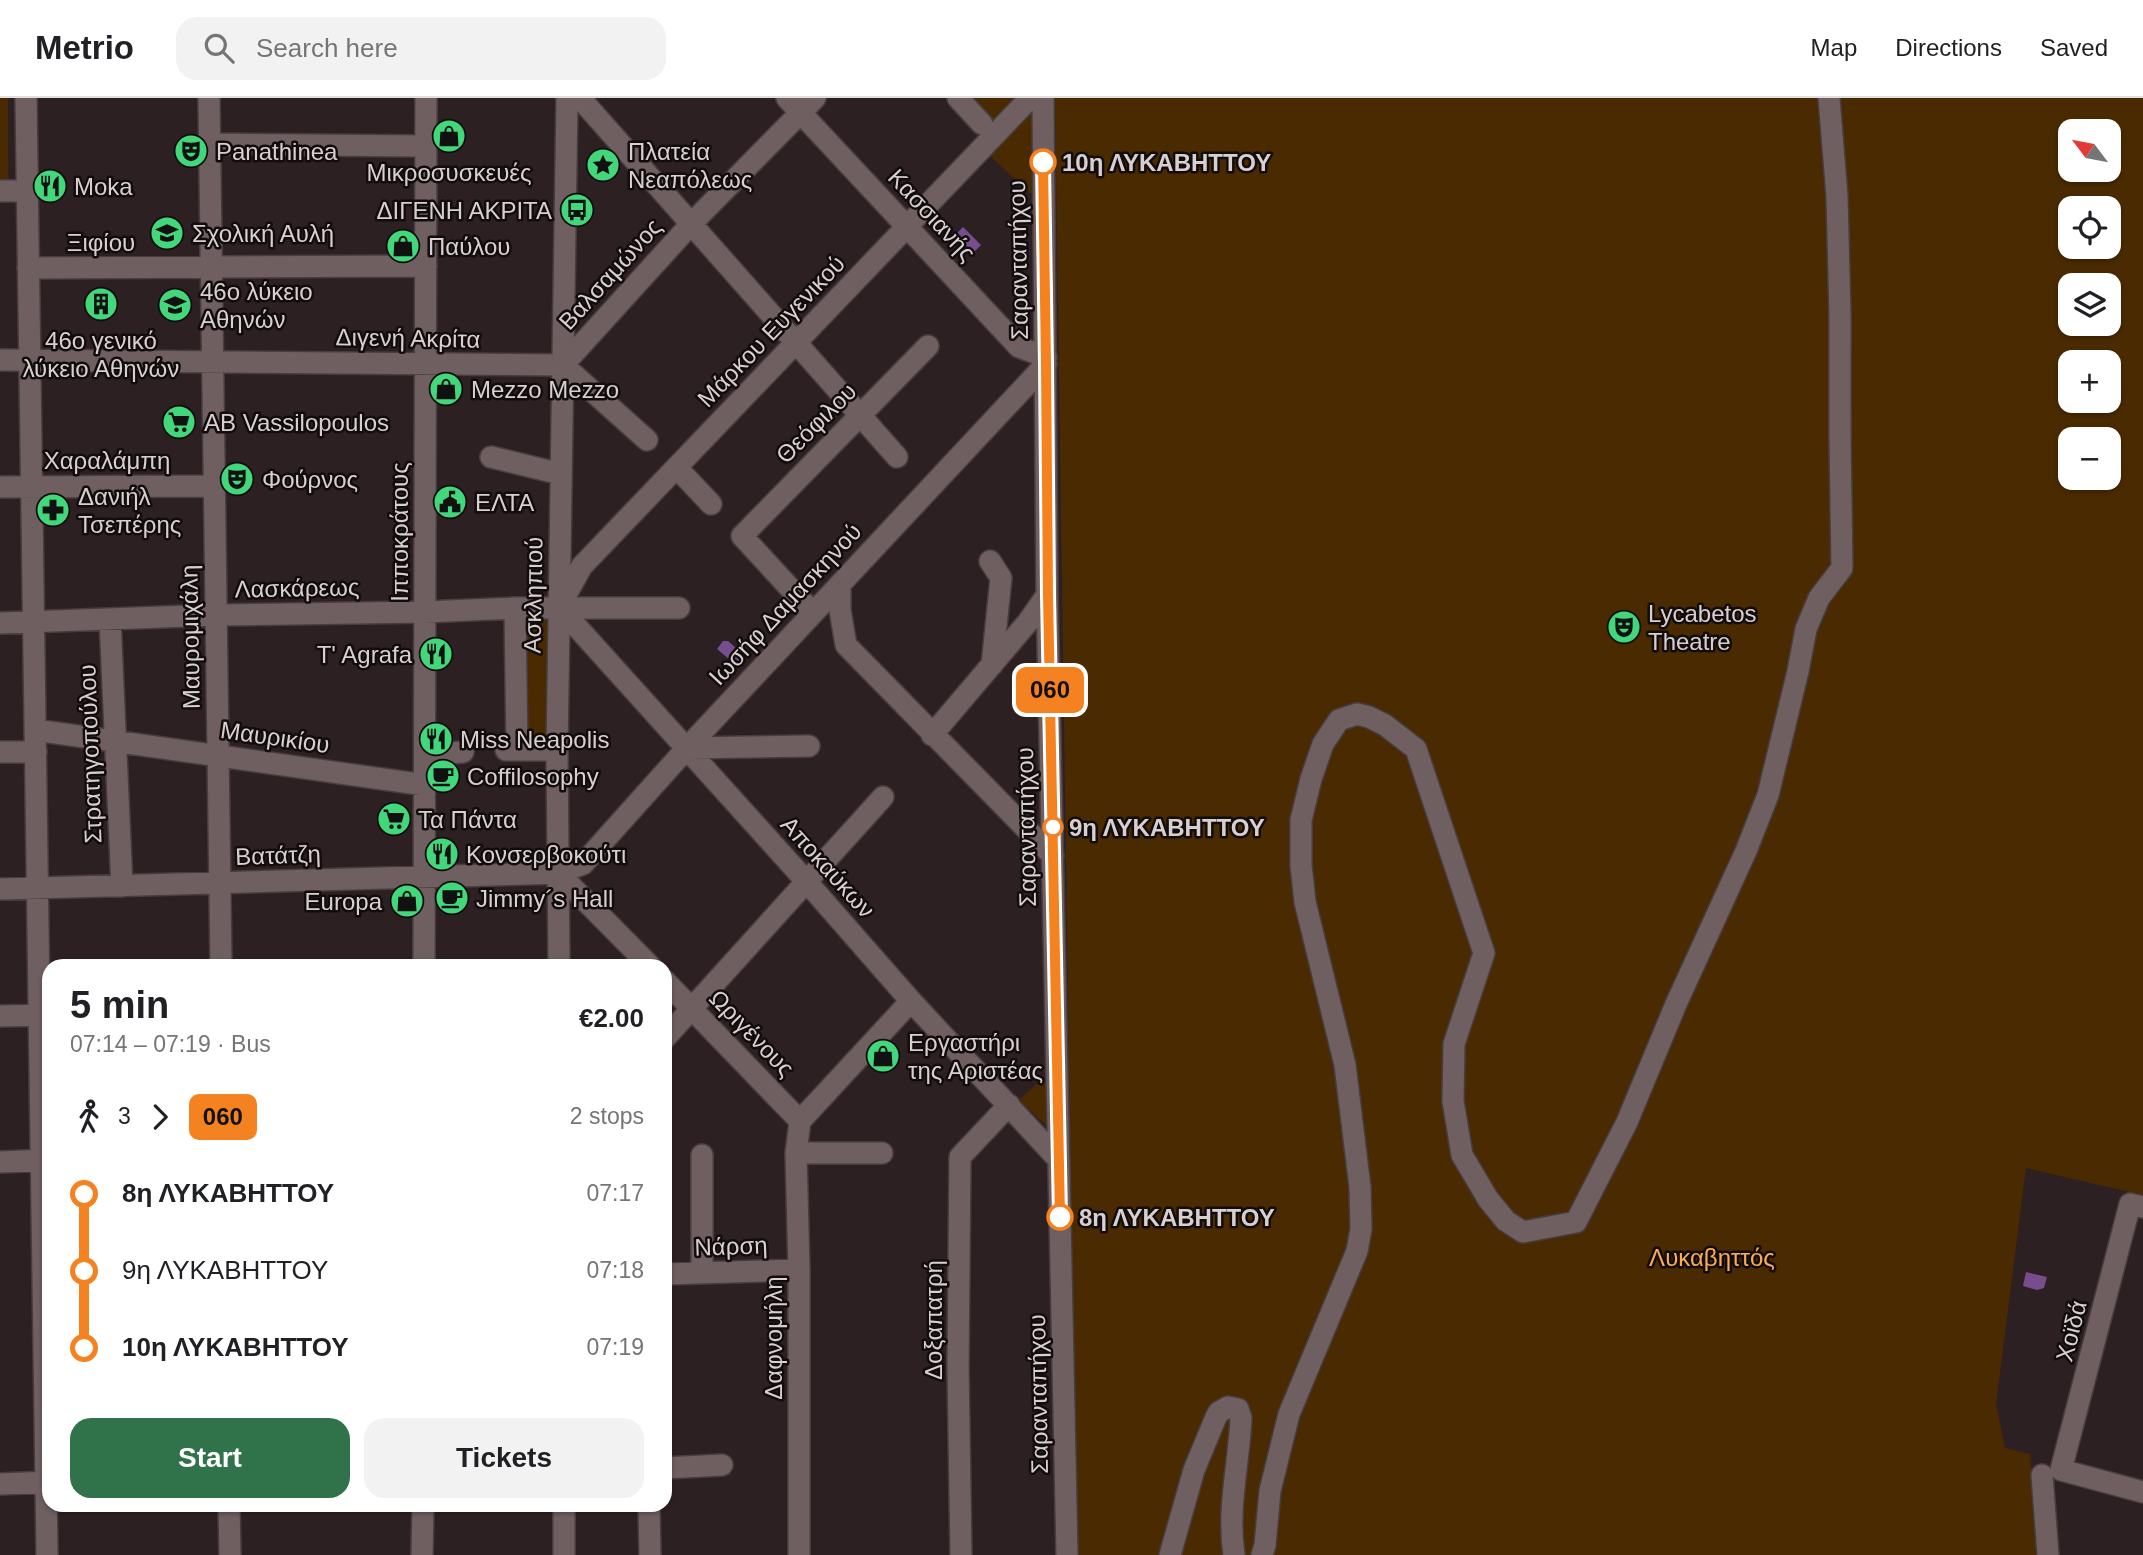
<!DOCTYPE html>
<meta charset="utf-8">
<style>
body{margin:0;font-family:Helvetica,sans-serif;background:#f2f2f2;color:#202124;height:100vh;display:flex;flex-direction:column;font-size:26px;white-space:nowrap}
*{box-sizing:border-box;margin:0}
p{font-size:23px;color:#757577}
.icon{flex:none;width:38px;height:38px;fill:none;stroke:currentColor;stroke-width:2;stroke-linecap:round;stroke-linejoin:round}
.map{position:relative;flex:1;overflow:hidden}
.panel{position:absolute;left:42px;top:861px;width:630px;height:553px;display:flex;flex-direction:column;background:#fff;border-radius:21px;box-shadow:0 2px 5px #0004}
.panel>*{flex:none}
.badge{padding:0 14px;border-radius:10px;font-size:24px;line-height:46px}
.needle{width:46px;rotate:302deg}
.fabs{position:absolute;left:2058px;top:21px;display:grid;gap:14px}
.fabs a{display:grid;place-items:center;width:63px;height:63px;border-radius:14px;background:#fff;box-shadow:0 2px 5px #0004;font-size:35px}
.map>.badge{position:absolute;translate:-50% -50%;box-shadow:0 0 0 4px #fff}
.legs{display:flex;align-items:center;gap:10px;height:77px;padding:0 28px;font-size:23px}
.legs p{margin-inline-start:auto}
.head{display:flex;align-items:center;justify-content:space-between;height:119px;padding:0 28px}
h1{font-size:38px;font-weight:700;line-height:52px}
.cta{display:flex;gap:14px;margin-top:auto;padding:14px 28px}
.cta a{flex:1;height:80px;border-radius:21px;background:#30734b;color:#fff;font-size:28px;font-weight:700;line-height:80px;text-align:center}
.cta a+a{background:#f2f2f2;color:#202124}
ul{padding:0 28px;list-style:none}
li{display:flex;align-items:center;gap:24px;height:77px;font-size:26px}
li i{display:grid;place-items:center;width:10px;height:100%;margin:0 9px;background:currentColor}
li i::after{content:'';width:18px;height:18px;margin:-9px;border:5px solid;border-radius:50%;background:#fff}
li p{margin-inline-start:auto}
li:first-child i{background:linear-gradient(#0000 50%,currentColor 0)}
li:last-child i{background:linear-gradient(currentColor 50%,#0000 0)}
header{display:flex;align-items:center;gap:42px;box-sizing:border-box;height:98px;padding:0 35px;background:#fff;border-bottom:2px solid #e0e0e0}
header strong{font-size:33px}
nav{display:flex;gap:38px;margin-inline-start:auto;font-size:24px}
.search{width:490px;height:63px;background:#f2f2f2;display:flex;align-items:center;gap:18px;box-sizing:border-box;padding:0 24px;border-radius:21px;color:#757577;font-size:26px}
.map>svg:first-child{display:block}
.green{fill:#4a2a00;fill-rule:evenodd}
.water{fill:#774e8d}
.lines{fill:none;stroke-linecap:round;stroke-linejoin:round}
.minor-casing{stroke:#483d3e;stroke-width:24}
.minor{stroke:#6f5f61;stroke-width:21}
.line-1-casing{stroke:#fff;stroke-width:16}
.line-1{stroke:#f58220;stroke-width:10}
.stop-1-dot{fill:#fff;stroke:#f58220;stroke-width:3.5}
.labels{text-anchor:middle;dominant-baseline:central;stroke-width:5;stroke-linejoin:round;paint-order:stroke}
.poi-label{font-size:24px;fill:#d8cfd0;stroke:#120c0c;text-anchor:start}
.stop-label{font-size:24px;font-weight:bold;fill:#d8cfd0;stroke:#120c0c;text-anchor:start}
.street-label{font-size:24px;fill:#d8cfd0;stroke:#120c0c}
.park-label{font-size:24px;fill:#faac55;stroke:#120c0c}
</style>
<header>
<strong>Metrio</strong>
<div class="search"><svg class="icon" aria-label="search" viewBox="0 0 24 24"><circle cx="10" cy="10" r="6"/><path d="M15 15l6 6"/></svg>Search here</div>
<nav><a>Map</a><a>Directions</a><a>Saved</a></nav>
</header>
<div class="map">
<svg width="2143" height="1457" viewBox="0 0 2143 1457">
<rect width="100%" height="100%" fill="#2d2022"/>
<path class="green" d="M0,0H8V83H0Z
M962,0H1021L991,32Z
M1055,0H2143V1097L2026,1070L1996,1306L2005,1350L2030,1356L2039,1457H1076ZM2070,33H2109V72H2070ZM2070,110H2109V149H2070ZM2070,187H2109V226H2070ZM2070,264H2109V303H2070ZM2070,341H2109V380H2070Z
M1036,5L1039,103L989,57Z
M519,517H552L550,648H520Z
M1051,973V1032L1019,1002Z"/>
<path class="water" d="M963,129L981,147L971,157L953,139Z
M723,543H728L744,557L736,567L717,551Z
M2026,1174L2047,1179L2044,1190L2037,1192L2023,1188Z"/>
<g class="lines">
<defs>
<path id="minor" d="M26,0L47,1457
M209,0L221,868
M580,0L897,359
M787,0L1019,249L1046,259
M958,0L982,26
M1043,0L1047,497L1067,1457
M210,46L425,48
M0,93H27
M28,170L426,168
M0,262L563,267
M563,267L691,126L815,0
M563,267L647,342
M491,359L561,376
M677,370L711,406
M0,389L215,388
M990,463L1001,480L992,567
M840,487V512L846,547L1053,758
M562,504L582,468L1030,0
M559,509L806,783L911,903L1059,1062
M515,510L517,652
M813,515L742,438L928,248
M110,521L122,788
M0,525L216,517L425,514L515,510H679
M35,632L425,687
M932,637L1028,524L1047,497
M687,650L809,648
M506,652H557
M0,654H36
M425,657L463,654
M558,775L650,868
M0,791L558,775L583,766L687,650L1046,266
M424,868L426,0
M559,868L557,652L567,0
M665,883L800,1023
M0,918L49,917
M665,940L883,699
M800,1023L911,903
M796,1055H882
M702,1057V1175
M0,1064L49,1062
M2143,1109L2130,1106L2061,1372L2143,1394
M665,1176L799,1172
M665,1370L722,1367
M2042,1377L2048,1457
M0,1386L49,1384
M229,1407L230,1457
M564,1407V1457
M649,1407L650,1457
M422,1457L423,1407
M799,1457V1172L796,1055L800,1023
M961,1457L958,1270L960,1059L1009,1007
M1170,1457L1194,1372L1216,1319L1219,1314L1228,1309L1238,1311L1241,1320C1239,1365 1227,1411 1234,1457
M1262,1457L1265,1447L1270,1393L1289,1316L1357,1153L1361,1131L1360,1089L1345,967L1305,804L1301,767V722L1311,681L1323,646L1339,622L1357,616L1369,619L1385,627L1416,651L1484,855L1454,946L1453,1003L1462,1057L1488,1101L1506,1123L1523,1134L1576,1124L1627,1024L1676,906L1746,753L1768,697L1798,573L1806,531L1819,500L1842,470L1840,340V217L1837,98L1829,0"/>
</defs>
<use href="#minor" class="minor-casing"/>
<use href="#minor" class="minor"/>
</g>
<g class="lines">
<defs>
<path id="line-1" d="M1043,64L1046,266L1048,497L1060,1119"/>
</defs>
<use href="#line-1" class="line-1-casing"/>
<use href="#line-1" class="line-1"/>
</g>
<defs>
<symbol id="shop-disc" viewBox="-11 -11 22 22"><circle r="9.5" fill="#43d77b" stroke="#120c0c"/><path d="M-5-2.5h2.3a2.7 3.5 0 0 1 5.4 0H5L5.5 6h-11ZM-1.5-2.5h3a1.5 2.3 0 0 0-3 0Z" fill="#111"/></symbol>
<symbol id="theatre-disc" viewBox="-11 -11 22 22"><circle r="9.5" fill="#43d77b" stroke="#120c0c"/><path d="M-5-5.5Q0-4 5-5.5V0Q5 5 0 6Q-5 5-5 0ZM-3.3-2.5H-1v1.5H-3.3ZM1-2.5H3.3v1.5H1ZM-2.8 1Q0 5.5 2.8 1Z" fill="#111"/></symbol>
<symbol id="sight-disc" viewBox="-11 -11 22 22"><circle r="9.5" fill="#43d77b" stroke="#120c0c"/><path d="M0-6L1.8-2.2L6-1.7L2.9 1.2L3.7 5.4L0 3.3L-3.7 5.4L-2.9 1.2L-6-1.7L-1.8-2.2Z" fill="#111"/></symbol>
<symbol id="restaurant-disc" viewBox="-11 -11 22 22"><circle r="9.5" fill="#43d77b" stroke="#120c0c"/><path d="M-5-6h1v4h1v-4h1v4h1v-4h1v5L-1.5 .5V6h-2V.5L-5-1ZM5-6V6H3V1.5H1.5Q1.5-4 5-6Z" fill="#111"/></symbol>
<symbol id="bus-disc" viewBox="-11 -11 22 22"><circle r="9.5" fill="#43d77b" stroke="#120c0c"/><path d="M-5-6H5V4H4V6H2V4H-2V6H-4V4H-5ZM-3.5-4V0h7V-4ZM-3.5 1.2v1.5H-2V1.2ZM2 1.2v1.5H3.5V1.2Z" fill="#111"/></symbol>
<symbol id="school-disc" viewBox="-11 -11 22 22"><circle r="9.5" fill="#43d77b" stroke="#120c0c"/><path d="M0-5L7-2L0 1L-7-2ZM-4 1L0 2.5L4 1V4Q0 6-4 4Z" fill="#111"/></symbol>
<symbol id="building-disc" viewBox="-11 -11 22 22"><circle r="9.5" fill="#43d77b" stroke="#120c0c"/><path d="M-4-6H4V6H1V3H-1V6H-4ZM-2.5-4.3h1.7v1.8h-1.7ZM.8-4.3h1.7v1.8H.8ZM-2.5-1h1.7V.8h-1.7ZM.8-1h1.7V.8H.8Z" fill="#111"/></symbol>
<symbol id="supermarket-disc" viewBox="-11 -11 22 22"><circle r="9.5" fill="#43d77b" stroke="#120c0c"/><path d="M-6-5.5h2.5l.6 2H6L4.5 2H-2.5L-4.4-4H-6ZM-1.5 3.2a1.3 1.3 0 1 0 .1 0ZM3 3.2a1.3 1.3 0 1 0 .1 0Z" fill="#111"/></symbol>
<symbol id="civic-disc" viewBox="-11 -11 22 22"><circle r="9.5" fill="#43d77b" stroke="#120c0c"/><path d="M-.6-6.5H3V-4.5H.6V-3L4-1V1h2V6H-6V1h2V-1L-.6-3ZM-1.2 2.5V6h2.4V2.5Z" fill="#111"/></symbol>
<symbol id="pharmacy-disc" viewBox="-11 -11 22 22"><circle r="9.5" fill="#43d77b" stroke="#120c0c"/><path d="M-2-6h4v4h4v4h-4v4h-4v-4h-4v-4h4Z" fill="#111"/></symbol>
<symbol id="cafe-disc" viewBox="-11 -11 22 22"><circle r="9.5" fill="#43d77b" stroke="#120c0c"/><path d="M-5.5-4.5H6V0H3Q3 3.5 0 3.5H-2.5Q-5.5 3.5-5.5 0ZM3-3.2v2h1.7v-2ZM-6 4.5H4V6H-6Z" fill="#111"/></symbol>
</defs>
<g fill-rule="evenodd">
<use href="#shop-disc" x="430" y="19" width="38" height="38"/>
<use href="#theatre-disc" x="172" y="34" width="38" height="38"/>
<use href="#sight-disc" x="584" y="48" width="38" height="38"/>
<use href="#restaurant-disc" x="31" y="69" width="38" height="38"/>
<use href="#bus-disc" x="558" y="93" width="38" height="38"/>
<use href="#school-disc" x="148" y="116" width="38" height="38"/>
<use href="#shop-disc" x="384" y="129" width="38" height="38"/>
<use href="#building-disc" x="82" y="187" width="38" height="38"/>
<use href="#school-disc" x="156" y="188" width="38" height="38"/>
<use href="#shop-disc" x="427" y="272" width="38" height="38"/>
<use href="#supermarket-disc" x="160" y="305" width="38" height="38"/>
<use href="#theatre-disc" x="218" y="362" width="38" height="38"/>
<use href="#civic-disc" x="431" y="385" width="38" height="38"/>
<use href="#pharmacy-disc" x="34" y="393" width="38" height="38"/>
<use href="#theatre-disc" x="1605" y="510" width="38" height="38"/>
<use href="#restaurant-disc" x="417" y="537" width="38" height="38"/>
<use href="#restaurant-disc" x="417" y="622" width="38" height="38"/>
<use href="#cafe-disc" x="424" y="659" width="38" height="38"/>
<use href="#supermarket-disc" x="375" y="702" width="38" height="38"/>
<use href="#restaurant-disc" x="423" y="737" width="38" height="38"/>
<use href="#cafe-disc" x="433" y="781" width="38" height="38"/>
<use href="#shop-disc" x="388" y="784" width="38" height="38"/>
<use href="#shop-disc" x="864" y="939" width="38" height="38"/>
</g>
<g class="stop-1-dot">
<circle cx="1043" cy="64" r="12"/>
<circle cx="1053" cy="729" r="9"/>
<circle cx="1060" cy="1119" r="12"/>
</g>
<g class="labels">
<g class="poi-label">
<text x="216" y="53">Panathinea</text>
<text x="628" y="53">Πλατεία<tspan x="628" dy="28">Νεαπόλεως</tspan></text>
<text x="449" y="74" text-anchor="middle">Μικροσυσκευές</text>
<text x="74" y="88">Moka</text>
<text x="552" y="112" text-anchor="end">ΔΙΓΕΝΗ ΑΚΡΙΤΑ</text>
<text x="192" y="135">Σχολική Αυλή</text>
<text x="428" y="148">Παύλου</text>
<text x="200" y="193">46ο λύκειο<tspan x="200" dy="28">Αθηνών</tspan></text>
<text x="101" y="242" text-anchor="middle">46ο γενικό<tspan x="101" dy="28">λύκειο Αθηνών</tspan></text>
<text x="471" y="291">Mezzo Mezzo</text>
<text x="204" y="324">AB Vassilopoulos</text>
<text x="262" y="381">Φούρνος</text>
<text x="78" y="398">Δανιήλ<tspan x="78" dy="28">Τσεπέρης</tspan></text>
<text x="475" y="404">ΕΛΤΑ</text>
<text x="1648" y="515">Lycabetos<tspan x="1648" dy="28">Theatre</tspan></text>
<text x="412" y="556" text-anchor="end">T' Agrafa</text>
<text x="460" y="641">Miss Neapolis</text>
<text x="467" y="678">Coffilosophy</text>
<text x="418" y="721">Τα Πάντα</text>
<text x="466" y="756">Κονσερβοκούτι</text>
<text x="476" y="800">Jimmy´s Hall</text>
<text x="382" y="803" text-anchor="end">Europa</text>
<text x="908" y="944">Εργαστήρι<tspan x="908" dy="28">της Αριστέας</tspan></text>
</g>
<g class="stop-label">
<text x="1062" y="64">10η ΛΥΚΑΒΗΤΤΟΥ</text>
<text x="1069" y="729">9η ΛΥΚΑΒΗΤΤΟΥ</text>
<text x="1079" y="1119">8η ΛΥΚΑΒΗΤΤΟΥ</text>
</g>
<g class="street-label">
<text transform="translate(932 117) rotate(47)">Κασσιανής</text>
<text x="101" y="144">Ξιφίου</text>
<text transform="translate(1018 162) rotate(-91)">Σαρανταπήχου</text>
<text transform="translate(610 176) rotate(-48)">Βαλσαμώνος</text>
<text transform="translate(771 233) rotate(-46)">Μάρκου Ευγενικού</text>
<text transform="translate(408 240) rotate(1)">Διγενή Ακρίτα</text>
<text transform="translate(816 325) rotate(-45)">Θεόφιλου</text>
<text x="107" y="362">Χαραλάμπη</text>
<text transform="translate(399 434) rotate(-90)">Ιπποκράτους</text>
<text transform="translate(297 490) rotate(-1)">Λασκάρεως</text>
<text transform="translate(533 497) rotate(-89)">Ασκληπιού</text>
<text transform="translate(785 506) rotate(-47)">Ιωσήφ Δαμασκηνού</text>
<text transform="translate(190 539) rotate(-91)">Μαυρομιχάλη</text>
<text transform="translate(275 639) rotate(8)">Μαυρικίου</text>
<text transform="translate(90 656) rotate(-92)">Στρατηγοπούλου</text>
<text transform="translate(1026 729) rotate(-91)">Σαρανταπήχου</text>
<text transform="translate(278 757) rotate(-2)">Βατάτζη</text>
<text transform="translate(828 769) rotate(48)">Αποκαύκων</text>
<text transform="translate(752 935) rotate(46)">Ωριγένους</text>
<text transform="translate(731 1148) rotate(-2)">Νάρση</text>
<text transform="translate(933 1222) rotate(-90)">Δοξαπατρή</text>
<text transform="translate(2071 1233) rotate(-76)">Χοϊδά</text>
<text transform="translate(773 1240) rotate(-90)">Δαφνομήλη</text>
<text transform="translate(1038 1296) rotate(-91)">Σαρανταπήχου</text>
</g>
<g class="park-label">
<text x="1712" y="1159">Λυκαβηττός</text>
</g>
</g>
</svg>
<div class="fabs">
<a><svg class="needle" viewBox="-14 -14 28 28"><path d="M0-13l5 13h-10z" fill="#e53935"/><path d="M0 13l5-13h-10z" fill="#757577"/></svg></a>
<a><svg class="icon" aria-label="locate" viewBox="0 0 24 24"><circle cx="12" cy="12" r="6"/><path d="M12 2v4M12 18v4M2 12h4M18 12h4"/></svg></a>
<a><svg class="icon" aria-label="layers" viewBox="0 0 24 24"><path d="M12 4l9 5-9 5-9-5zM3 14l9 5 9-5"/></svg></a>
<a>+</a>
<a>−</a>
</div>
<b class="badge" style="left:1050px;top:592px;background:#f58220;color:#111">060</b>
<section class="panel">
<div class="head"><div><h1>5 min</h1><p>07:14 – 07:19 · Bus</p></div><b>€2.00</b></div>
<div class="legs"><svg class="icon" aria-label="walk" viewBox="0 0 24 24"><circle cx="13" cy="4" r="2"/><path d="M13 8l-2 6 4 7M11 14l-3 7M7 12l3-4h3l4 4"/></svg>3<svg class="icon" aria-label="forward" viewBox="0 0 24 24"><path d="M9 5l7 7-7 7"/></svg><b class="badge" style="background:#f58220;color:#111">060</b><p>2 stops</p></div>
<ul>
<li><i style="color:#f58220"></i><b>8η ΛΥΚΑΒΗΤΤΟΥ</b><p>07:17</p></li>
<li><i style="color:#f58220"></i><span>9η ΛΥΚΑΒΗΤΤΟΥ</span><p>07:18</p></li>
<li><i style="color:#f58220"></i><b>10η ΛΥΚΑΒΗΤΤΟΥ</b><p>07:19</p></li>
</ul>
<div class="cta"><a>Start</a><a>Tickets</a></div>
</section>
</div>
